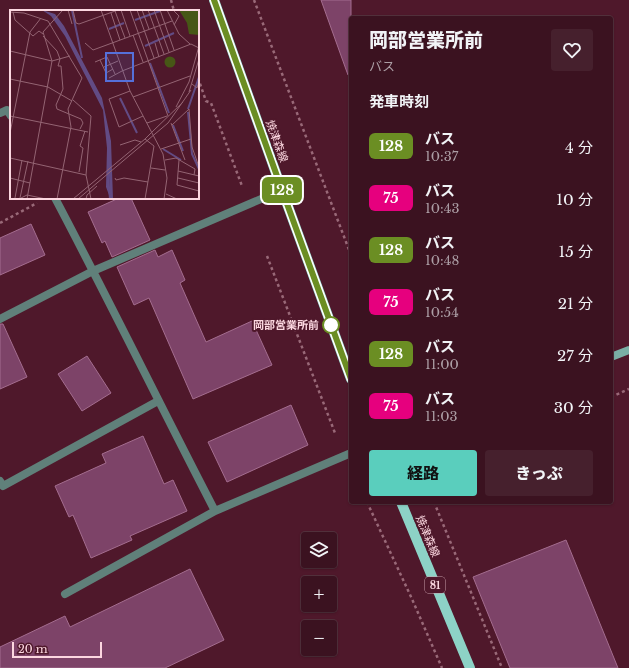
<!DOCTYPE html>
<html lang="ja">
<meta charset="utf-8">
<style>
body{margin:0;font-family:"Libre Baskerville","Noto Sans JP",serif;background:#46202d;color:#f1f3f6;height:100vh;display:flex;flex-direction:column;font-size:15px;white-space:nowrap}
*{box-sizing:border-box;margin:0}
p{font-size:13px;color:#ac9ea5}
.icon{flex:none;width:22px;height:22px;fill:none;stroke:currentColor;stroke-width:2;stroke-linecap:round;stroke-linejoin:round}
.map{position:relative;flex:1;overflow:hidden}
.details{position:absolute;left:349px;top:16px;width:264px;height:488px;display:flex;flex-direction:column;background:#3b1220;border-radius:4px;box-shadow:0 1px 3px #0004,0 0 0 1px #54323e}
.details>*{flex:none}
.badge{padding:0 8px;border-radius:6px;font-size:14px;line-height:26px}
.controls{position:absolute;left:301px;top:532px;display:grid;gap:8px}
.controls a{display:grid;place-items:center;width:36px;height:36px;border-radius:4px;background:#3b1220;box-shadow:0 1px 3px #0004,0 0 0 1px #54323e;font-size:20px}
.scale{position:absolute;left:12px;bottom:10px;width:90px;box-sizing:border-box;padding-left:4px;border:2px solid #fcd7e0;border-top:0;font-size:11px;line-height:14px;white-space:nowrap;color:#fcd7e0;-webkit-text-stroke:3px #4f182b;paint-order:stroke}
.map>.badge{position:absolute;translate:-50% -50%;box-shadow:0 0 0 2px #fff}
h2{padding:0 20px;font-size:15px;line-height:36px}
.round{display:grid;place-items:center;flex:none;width:42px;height:42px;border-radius:4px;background:#46202d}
.summary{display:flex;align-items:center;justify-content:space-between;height:68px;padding:0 20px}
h1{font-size:19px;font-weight:800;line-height:30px}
.button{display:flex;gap:8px;margin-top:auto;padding:8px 20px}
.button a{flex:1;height:46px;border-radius:4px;background:#5acebd;color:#111;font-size:16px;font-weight:800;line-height:46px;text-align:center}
.button a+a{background:#46202d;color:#f1f3f6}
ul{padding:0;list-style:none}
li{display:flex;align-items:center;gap:12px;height:52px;padding:0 20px}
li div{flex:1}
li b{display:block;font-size:15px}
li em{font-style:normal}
li .badge{min-width:44px;font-weight:700;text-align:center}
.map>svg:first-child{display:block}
.building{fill:#7d4368;stroke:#a46d8f}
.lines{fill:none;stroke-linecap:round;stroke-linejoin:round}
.path{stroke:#996978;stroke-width:2.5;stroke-dasharray:3 3;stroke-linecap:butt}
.minor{stroke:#60807a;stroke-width:8}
.secondary{stroke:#7aafa5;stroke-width:8}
.primary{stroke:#8dd2c6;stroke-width:10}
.line-casing{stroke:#fff;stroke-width:9}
.line{stroke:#6b8e23;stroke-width:6}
.stop-dot{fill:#fff;stroke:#6b8e23;stroke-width:2}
.labels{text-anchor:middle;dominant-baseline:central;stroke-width:4;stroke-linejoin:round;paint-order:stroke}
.shield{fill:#4f182b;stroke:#c89eaa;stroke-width:1}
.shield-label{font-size:10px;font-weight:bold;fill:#fcd7e0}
.street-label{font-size:11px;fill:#fcd7e0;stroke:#4f182b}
.stop-label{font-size:11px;font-weight:bold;fill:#fcd7e0;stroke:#4f182b;text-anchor:end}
.inset-river{fill:none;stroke:#624b84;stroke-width:2}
.inset-road{fill:none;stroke:#946473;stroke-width:1}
.view{fill:#5570da;fill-opacity:0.15;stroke:#5570da;stroke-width:2}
.inset-edge{fill:none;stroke:#fcd7e0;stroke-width:2}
</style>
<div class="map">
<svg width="629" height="668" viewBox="0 0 629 668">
<rect width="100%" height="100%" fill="#4f182b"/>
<path class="building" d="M321,0H351V74L348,75Z
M119,198H131L150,240L112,257L105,241L102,243L88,212Z
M31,224L45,255L0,275V238Z
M155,250L158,257L172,250L185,280L180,283L206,342L252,321L272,365L193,399L149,298L134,305L117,267Z
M0,324H3L27,377L0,389Z
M87,356L111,393L82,411L58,374Z
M291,405L308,445L227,482L208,442Z
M143,436L164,484L173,480L187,511L130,536L132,540L91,558L73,515L69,517L55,486L106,463L102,454Z
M566,540L618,668H510L473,577Z
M190,569L224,640L165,668H0V647L65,616L70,627Z"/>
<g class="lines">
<path class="path" d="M171,0L174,11
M254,0L351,255
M198,78L206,101L211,103L242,186
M0,223L37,203
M267,256L335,433
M611,397L629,389
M367,502L412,599L442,668
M434,502L502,668"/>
<path class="minor" d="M0,113L7,110L11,116
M55,198C110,302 161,407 215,511
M0,319L93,271L282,190
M0,481L3,486L158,401
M65,594L215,511L351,453"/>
<path class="secondary" d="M611,357L629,350"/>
<path class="primary" d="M214,0L282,190L351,379
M401,502L470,668"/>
</g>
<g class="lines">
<defs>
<path id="line" d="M214,0L282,190L351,379"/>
</defs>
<use href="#line" class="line-casing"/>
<use href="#line" class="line"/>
</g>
<circle class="stop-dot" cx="331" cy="325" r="8"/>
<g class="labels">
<rect class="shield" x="425" y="577" width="20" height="16" rx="3"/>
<g class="shield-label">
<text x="435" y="585">81</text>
</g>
<g class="street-label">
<text transform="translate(277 141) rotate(70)">焼津森線</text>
<text transform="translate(428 536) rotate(67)">焼津森線</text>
</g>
<g class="stop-label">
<text x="319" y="325">岡部営業所前</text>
</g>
</g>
<g transform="translate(10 10)">
<rect width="189" height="189" fill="#4f182b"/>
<path d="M169,0H189V25L179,24L177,13ZM154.5 52a5.5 5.5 0 1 1 11 0a5.5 5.5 0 1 1-11 0Z" fill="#475716"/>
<path d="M32,0L45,4L54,16L92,88L101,131L103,189H100L99,166V185L96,177L97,138L93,100L55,26L41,6Z" fill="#624b84"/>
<path class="inset-river" d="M62,0L72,48M125,10L150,1M99,19L114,13M135,36L164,23M140,53L159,103M110,88L127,123M178,99L189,67M178,102L182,144L189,159M163,115L173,141M153,139L171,150M98,165L100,189"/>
<path class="inset-road" d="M58,0L62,14M63,0L66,13L69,14L108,0M91,0L120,81L153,144L157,168L154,189M111,0L120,26M120,0L158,106M127,0L144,48M132,0L139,19M138,0L154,44M144,0L159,42M150,0L164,40M157,0L169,24L180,34M163,0L169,6L164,15M105,1L115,28M0,2L14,3L38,11L72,68L58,99L61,117L47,189M3,2L5,10L23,26L29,21L33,24M101,3L110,30M123,25L133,52M33,26L47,41L50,49L48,56H51L53,79L46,95L47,99L71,109L73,113L70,119M75,33L83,40L162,11M145,33L149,47M0,41L42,51L60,46M90,50L96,63L103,59M85,52L97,47L105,64M94,57L108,51M112,61L181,34L189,38M99,68L112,61M0,69L38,77L62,91M182,74L187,78L189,71M120,81L99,89L109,117L133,106M179,82L189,49M123,87L180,66M63,90L81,106L76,165L81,189M166,97L179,72L189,36M179,99L182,137L189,157M0,106L78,122M137,113L157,106M161,113L175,150M162,115L179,99M142,122L173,92M0,123L20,22L31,8M110,135L125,130L131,132M151,139L181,129M0,148L76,165M155,150L166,148L185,159L184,165M169,150L167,175L189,181M141,158L155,160M168,161L189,166M69,162L73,138L70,136L75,121M0,168L20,173M105,168L106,170L114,168L138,172M168,168L189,173M156,184L167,189M5,188L12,150M10,188L18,151M11,188L17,185L36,189M17,189L42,51L33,22L52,1M63,189L135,129M68,189L158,113L181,80M76,189L77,185L87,176M135,189L144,136L135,129L142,122"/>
<path class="view" d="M96,43H123V71H96Z"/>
<rect width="189" height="189" class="inset-edge"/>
</g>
</svg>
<div class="controls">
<a><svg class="icon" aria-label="layers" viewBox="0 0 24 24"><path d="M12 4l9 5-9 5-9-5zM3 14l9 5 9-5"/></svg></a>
<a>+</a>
<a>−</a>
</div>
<div class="scale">20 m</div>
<b class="badge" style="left:282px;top:190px;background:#6b8e23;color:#fff">128</b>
<section class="details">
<div class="summary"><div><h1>岡部営業所前</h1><p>バス</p></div><a class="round"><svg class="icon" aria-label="heart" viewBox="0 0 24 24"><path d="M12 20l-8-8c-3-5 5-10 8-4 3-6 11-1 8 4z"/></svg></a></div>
<h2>発車時刻</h2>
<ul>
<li><span class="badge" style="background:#6b8e23;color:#fff">128</span><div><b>バス</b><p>10:37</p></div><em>4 分</em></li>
<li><span class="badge" style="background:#e6007e;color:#fff">75</span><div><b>バス</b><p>10:43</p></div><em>10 分</em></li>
<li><span class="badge" style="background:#6b8e23;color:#fff">128</span><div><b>バス</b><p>10:48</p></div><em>15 分</em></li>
<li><span class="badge" style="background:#e6007e;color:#fff">75</span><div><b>バス</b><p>10:54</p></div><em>21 分</em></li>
<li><span class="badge" style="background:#6b8e23;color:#fff">128</span><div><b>バス</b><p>11:00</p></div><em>27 分</em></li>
<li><span class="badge" style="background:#e6007e;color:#fff">75</span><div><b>バス</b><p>11:03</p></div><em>30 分</em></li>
</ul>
<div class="button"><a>経路</a><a>きっぷ</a></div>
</section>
</div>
